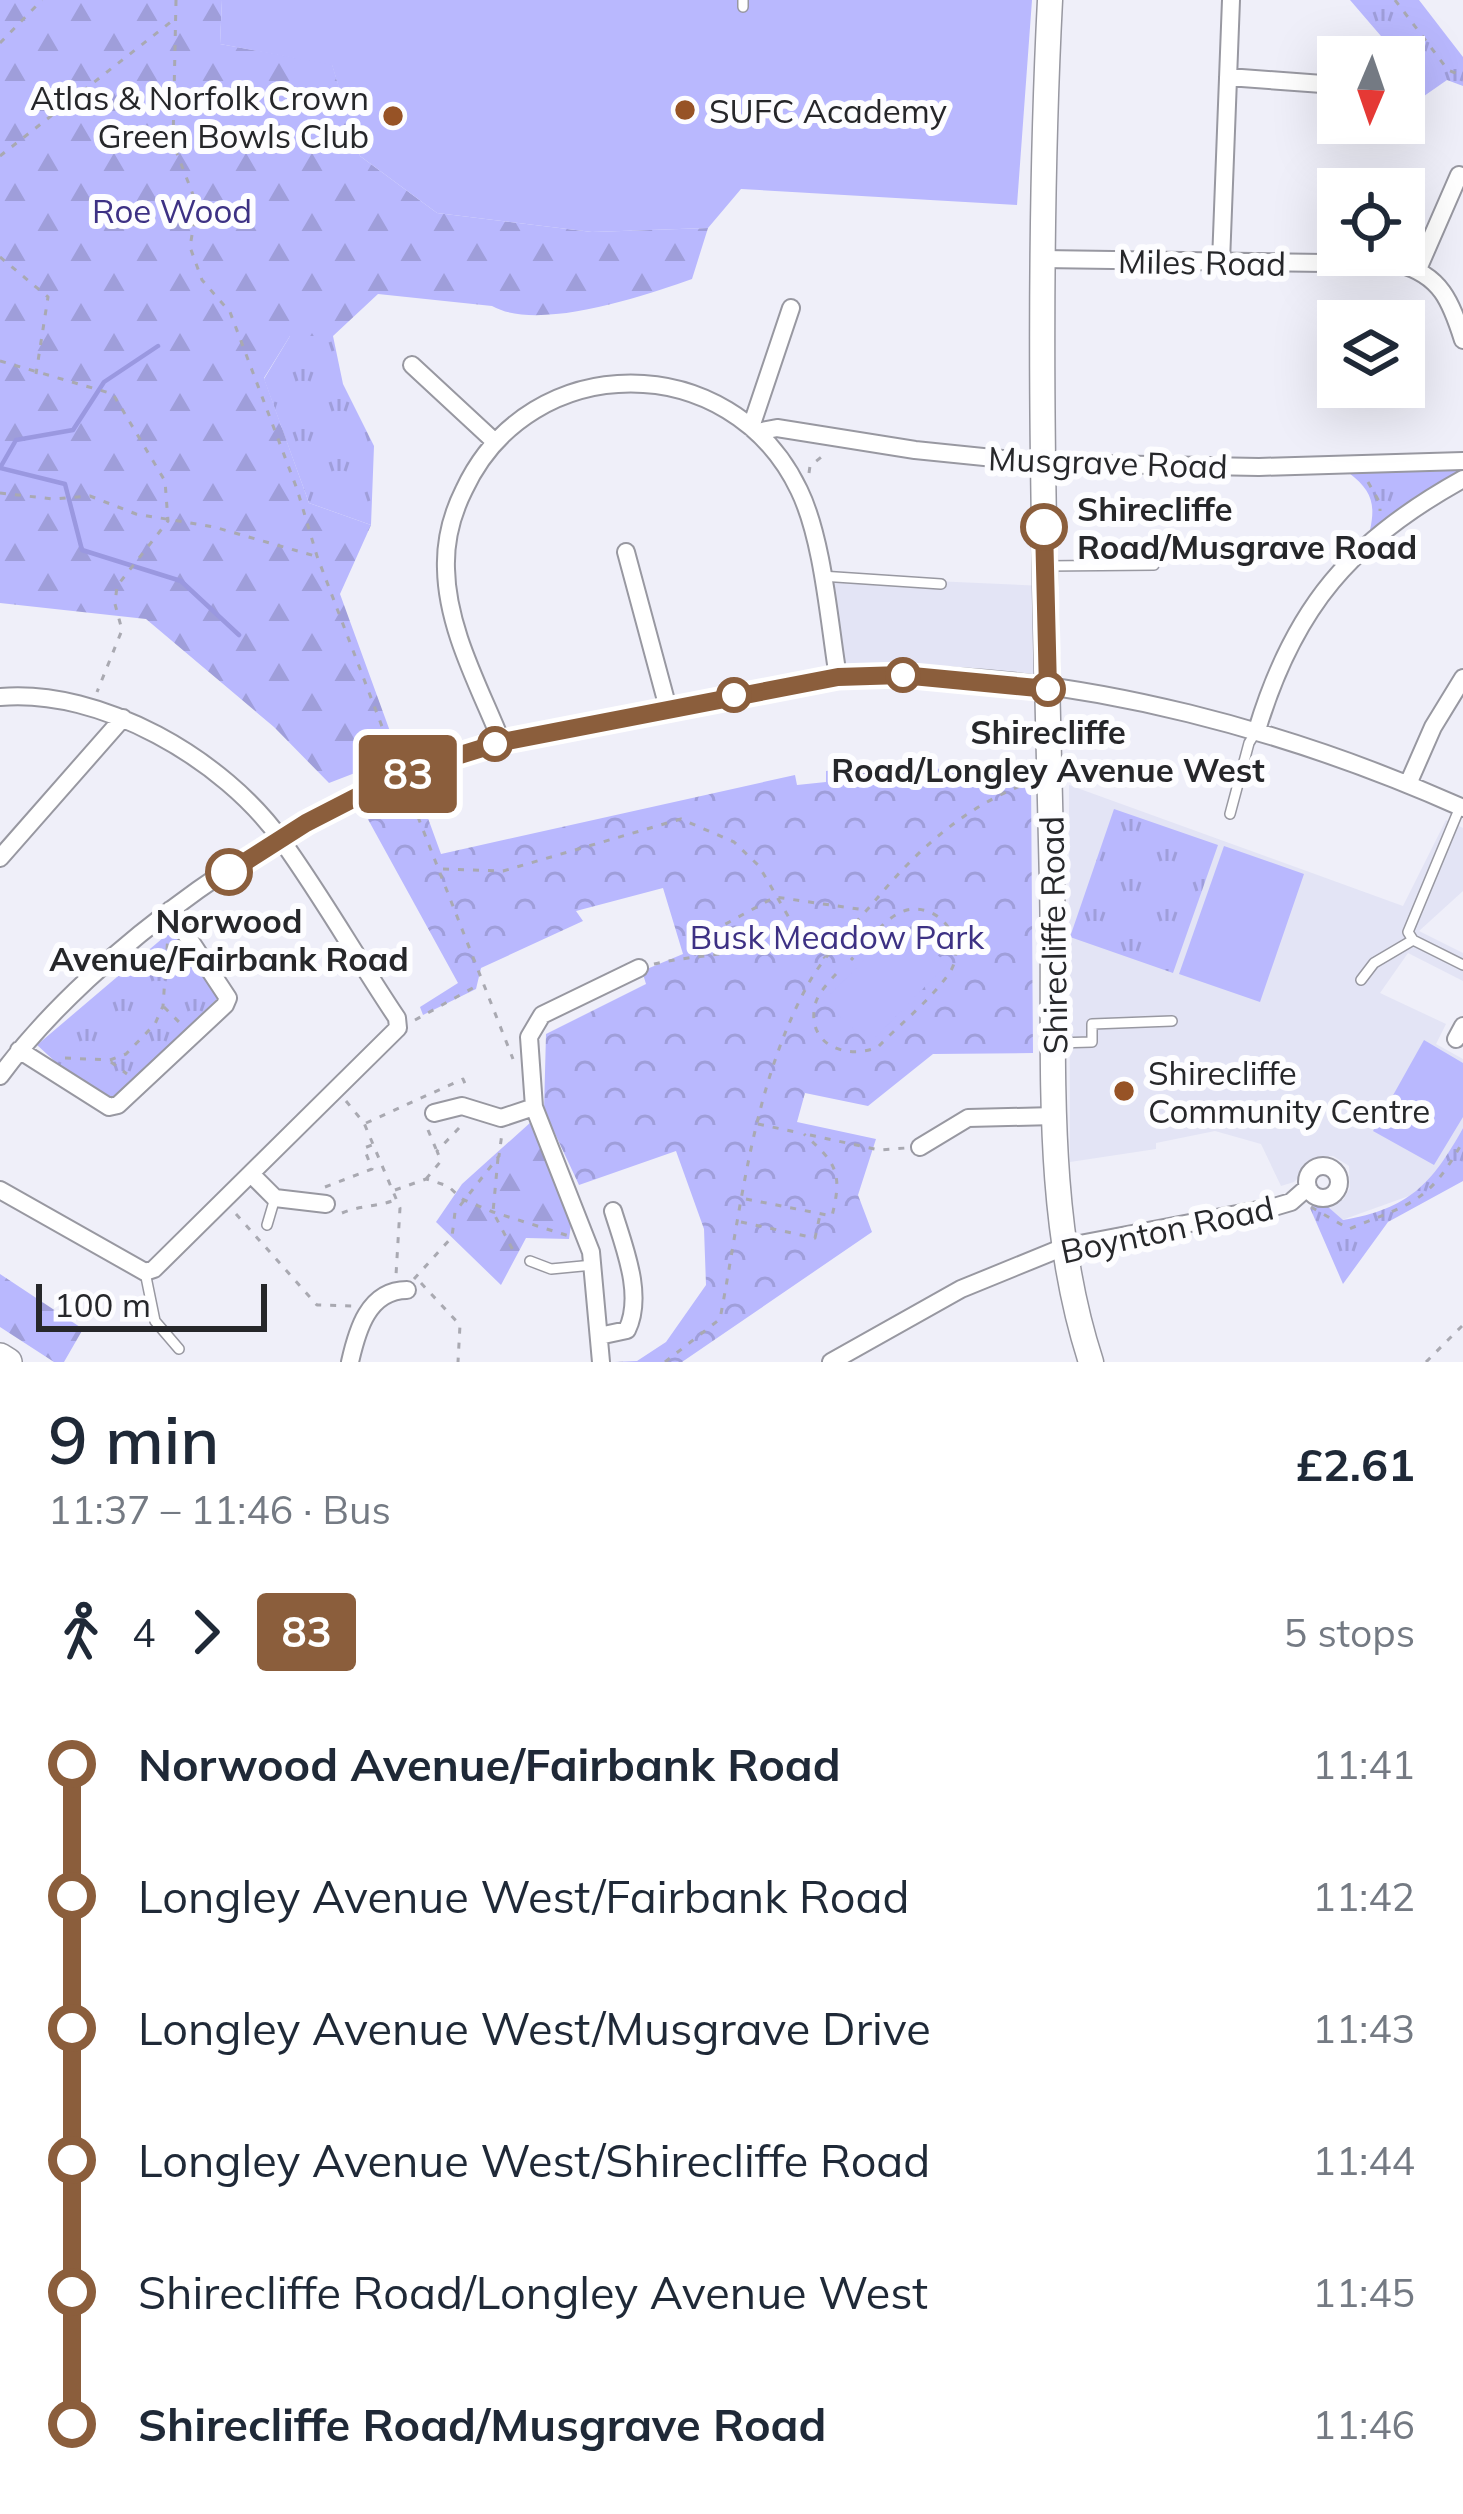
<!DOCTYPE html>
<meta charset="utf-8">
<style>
body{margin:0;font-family:Mulish,sans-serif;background:#f6f6f7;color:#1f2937;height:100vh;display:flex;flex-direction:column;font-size:45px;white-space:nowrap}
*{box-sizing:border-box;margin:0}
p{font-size:39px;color:#747a83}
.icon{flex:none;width:66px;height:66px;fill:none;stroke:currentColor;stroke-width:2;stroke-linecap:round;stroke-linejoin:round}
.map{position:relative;height:1362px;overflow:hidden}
.drawer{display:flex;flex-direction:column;background:#fff;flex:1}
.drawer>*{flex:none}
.badge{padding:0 24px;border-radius:9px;font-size:42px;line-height:78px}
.needle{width:78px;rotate:182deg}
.tools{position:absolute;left:1317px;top:36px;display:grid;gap:24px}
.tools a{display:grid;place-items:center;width:108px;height:108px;border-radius:0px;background:#fff;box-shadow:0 12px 48px #0002;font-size:60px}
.scale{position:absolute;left:36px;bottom:30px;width:231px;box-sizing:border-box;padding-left:12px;border:6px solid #26272a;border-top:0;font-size:33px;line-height:42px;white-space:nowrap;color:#26272a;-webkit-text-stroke:9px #fdfdff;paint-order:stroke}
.map>.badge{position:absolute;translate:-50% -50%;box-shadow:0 0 0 6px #fff}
.legs{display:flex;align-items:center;gap:18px;height:132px;padding:0 48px;font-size:39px}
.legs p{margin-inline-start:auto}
.summary{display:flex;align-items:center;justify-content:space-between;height:204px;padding:0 48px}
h1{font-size:66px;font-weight:600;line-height:90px}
ul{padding:0 48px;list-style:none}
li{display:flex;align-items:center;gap:42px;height:132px;font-size:45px}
li i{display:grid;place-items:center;width:18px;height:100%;margin:0 15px;background:currentColor}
li i::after{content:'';width:30px;height:30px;margin:-15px;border:9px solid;border-radius:50%;background:#fff}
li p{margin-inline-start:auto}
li:first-child i{background:linear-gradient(#0000 50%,currentColor 0)}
li:last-child i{background:linear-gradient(currentColor 50%,#0000 0)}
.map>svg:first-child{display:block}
.built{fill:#e3e4f5}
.grass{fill:url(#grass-tufts)}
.forest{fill:url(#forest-firs)}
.park{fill:url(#park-crowns)}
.pitch{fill:#b9b8fe}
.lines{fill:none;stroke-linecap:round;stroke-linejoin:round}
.stream{stroke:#9a98e0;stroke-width:4.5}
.lane-casing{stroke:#9898a1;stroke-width:12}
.street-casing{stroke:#9898a1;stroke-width:20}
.secondary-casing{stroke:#9898a1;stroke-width:27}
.primary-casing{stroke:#9898a1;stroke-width:30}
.path{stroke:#a9a9b1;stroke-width:3;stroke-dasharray:6 9;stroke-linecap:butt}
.lane{stroke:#fff;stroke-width:9}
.street{stroke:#fff;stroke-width:16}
.secondary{stroke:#fff;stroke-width:24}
.primary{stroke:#fff;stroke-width:27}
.line-1-casing{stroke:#fff;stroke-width:27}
.line-1{stroke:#8b5e3c;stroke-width:18}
.poi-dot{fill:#975326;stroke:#fdfdff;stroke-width:4.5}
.stop-1-dot{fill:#fff;stroke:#8b5e3c;stroke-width:6}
.labels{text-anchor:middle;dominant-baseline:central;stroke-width:12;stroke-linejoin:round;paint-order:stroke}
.poi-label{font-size:33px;fill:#26272a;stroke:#fdfdff;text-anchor:start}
.park-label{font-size:33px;fill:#3d3184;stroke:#fdfdff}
.street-label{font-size:33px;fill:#26272a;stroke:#fdfdff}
.stop-label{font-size:33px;font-weight:bold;fill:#26272a;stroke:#fdfdff}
</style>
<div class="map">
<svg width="1463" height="1362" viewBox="0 0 1463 1362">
<defs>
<pattern id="grass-tufts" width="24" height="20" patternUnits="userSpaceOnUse" patternTransform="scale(3)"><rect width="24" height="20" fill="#b9b8fe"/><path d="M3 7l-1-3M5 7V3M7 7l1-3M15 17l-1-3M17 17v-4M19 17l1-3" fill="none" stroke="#9f9eda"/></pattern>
<pattern id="forest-firs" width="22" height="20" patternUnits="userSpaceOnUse" patternTransform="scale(3)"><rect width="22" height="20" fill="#b9b8fe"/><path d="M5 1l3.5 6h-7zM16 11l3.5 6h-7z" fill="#9f9eda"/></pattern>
<pattern id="park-crowns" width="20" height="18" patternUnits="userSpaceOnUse" patternTransform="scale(3)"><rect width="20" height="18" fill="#b9b8fe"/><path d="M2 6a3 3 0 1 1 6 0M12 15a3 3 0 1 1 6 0" fill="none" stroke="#9f9eda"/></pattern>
</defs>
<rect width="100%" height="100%" fill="#efeff9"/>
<path class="built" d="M821,576L1045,586L1048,689L838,677Z
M1069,785L1403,906L1446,820L1463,828V891L1419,931L1463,953V981L1408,953L1380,993L1446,1024L1436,1044L1463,1059V1128L1441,1168L1420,1192L1342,1220L1319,1199L1343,1200L1350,1188L1349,1166L1333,1156L1320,1157L1294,1182L1281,1186L1261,1144L1215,1131L1156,1143V1149L1070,1162Z"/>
<path class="grass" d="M1350,0H1419L1463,57V86L1447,80L1404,110L1411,78L1404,57H1399Z
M290,336H333L343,384L374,446L371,525L309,503L264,379Z
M1457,469L1459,474L1370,530C1376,503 1371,490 1349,473Z
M1114,809L1218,845L1173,973L1070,937Z
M177,926L218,998L118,1094L116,1100L107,1099L106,1095L60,1066L37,1045Z
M1463,1128V1181L1388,1222L1343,1284L1310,1208L1319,1199L1343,1220C1409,1209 1432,1184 1463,1128Z"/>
<path class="forest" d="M0,0H222L220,44L332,64L360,156L437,213L592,232L708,228L692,279C644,296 538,332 492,306L378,294L333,336H290L264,378L309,503L371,525L340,594L399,756L329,783L274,727L146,619L0,603Z
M531,1122L571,1225L569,1239L526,1238L501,1285L436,1222L462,1184Z
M0,1274L83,1329L64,1362H54L0,1327Z"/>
<path class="park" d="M878,764L1031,776L1033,1053L933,1054L868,1106L805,1093L797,1122L876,1139L858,1195L872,1232L682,1362H614L637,1361L666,1342L706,1285L704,1229L676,1151L579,1185L544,1110L546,1034L646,984L642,971L683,954L663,888L576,911L583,921L481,968L476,989L423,1015L420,1007L458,983L359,803L417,788L441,854L795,775L797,785L826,782V771Z"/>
<path class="pitch" d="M222,0H1032L1017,205L741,189L708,228L592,232L437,213L360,156L332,65L220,44Z
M1224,846L1304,874L1260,1002L1179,974Z
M902,921L947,964L869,1044L824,1001Z
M1424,1040L1463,1063V1117L1434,1165L1373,1131Z"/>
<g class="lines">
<path class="stream" d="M0,468L65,484L82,550L181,581L239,635
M0,468L16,440L73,430L104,382L158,346"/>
<defs>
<path id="lane" d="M743,7V0
M1046,566L1154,565
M821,576L941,584
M1460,807L1408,932L1413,940L1463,965
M1230,814L1249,743L1257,730
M1361,980L1374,963L1413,940
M1055,1043L1092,1042V1024L1172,1021
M267,1225L275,1198
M530,1261L551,1269L593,1265
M145,1272L155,1321L179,1349"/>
<path id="street" d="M1228,77L1336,85
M1042,259L1399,264C1441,275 1451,302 1463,340
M1221,262L1231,0
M1418,269L1459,175
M412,365L494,441
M751,427L791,308
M757,432L777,428L915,450L1043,463L1259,467L1463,461
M626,552L668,708
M0,697C101,688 224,759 282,841C323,898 358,960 397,1018L398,1028L154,1269L145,1272L0,1190
M1257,730C1294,607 1351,541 1463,479
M502,743C480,688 447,629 446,569C445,542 452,514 464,490C530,348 731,348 799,490C823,539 829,622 838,677
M1408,784L1433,727L1463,678
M0,858L123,718
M1456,1039L1463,1026
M19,1050L109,1107L118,1105L225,1005L228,998L170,910
M0,1076C95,947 287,814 438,761C514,734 597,722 677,706C751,692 825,675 901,675C1089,676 1293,732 1463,808
M434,1113L462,1106L501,1118L534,1107
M920,1147L968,1118L1055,1116
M1307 1182a16 16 0 1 1 32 0a16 16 0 1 1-32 0Z
M251,1174L275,1198L326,1204
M599,1336L627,1330C644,1295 624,1247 613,1211
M350,1362C357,1331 368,1290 407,1290
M601,1362L591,1252L534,1107L529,1037L542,1015L639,968
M831,1362L961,1289L1064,1247L1274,1207L1291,1202L1308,1187"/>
<path id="secondary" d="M1050,0C1035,294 1045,589 1052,883C1056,1042 1041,1209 1091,1362"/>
<path id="primary" d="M0,1357L8,1362"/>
</defs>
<use href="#lane" class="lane-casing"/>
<use href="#street" class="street-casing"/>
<use href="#secondary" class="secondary-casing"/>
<use href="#primary" class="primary-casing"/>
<path class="path" d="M176,0L173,143L197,205L190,247L202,280L230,312L297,489L317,556L394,758
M1395,0L1448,70L1463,76
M0,43L42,0
M0,156L172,21
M0,257L48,297L36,374
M0,361L113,394L165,481L168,521L117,586L115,604L122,630L97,692
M809,473L810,466L825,454
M1368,482L1380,503V511
M0,493L53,499L90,496L136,514L214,527L315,556
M407,789L513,1059
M443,869L503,871L681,819L734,842L759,866L795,928L825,958
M694,955L711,932L775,897L865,910
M654,964C699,953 757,957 794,929
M836,974C828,983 818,993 815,1005C806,1046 848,1060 878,1047C900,1024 932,999 950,972C968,943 942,903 907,910C886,915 866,944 851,960
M164,1007L183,1026
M415,1020L480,984
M65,1058L110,1060L126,1054L155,1024L163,1006L168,935
M111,1062L127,1074
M346,1101L364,1123L400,1208L396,1275
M366,1123L463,1079L467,1088
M758,1124L800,1133
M428,1130L436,1149
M810,1135L879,1150L906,1148
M498,1158L493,1212L516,1256
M426,1179L441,1161L437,1151L461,1126
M325,1187L372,1169L364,1148L372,1145
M395,1190L426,1179L448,1186L462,1199L493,1212L569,1236
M746,1199L832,1216C843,1172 836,1163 804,1134
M1311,1207L1349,1229C1412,1203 1429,1203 1463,1141
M342,1213C361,1205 377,1207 395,1200
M236,1214L317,1305L353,1306
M741,1222L815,1238L820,1215
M414,1279L452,1237L455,1212L499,1156L502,1133
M421,1283L460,1325L458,1362
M665,1362L720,1319C741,1210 752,1090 805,990C822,956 854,926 879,896C921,846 969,804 1031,782
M1426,1362L1463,1325"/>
<use href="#lane" class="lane"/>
<use href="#street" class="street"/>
<use href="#secondary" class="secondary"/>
<use href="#primary" class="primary"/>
</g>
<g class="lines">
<defs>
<path id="line-1" d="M229,872L306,823L378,786L434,763L502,742L838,677L902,675L1048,689L1044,527"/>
</defs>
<use href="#line-1" class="line-1-casing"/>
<use href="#line-1" class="line-1"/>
</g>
<g class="poi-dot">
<circle cx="685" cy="110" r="12"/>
<circle cx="393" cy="116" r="12"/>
<circle cx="1124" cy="1091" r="12"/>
</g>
<g class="stop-1-dot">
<circle cx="1044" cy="527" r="21"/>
<circle cx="903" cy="675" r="15"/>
<circle cx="1048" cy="689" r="15"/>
<circle cx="734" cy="695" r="15"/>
<circle cx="495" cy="744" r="15"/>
<circle cx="229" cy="872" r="21"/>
</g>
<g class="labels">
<g class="poi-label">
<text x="369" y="97" text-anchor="end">Atlas &amp; Norfolk Crown<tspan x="369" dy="38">Green Bowls Club</tspan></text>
<text x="709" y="110">SUFC Academy</text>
<text x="1148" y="1072">Shirecliffe<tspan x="1148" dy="38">Community Centre</tspan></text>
</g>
<g class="park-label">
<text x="172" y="210">Roe Wood</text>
<text x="837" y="936">Busk Meadow Park</text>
</g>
<g class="street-label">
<text transform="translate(1202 262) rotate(1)">Miles Road</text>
<text transform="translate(1108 462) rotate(2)">Musgrave Road</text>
<text transform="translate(1053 935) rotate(-91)">Shirecliffe Road</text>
<text transform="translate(1167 1229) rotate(-12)">Boynton Road</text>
</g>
<g class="stop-label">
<text x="1077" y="508" text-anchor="start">Shirecliffe<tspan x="1077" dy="38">Road/Musgrave Road</tspan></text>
<text x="1048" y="731">Shirecliffe<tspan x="1048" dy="38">Road/Longley Avenue West</tspan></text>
<text x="229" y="920">Norwood<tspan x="229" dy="38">Avenue/Fairbank Road</tspan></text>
</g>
</g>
</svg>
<div class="tools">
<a><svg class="needle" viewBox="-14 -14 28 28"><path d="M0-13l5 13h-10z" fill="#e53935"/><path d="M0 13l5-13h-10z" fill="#747a83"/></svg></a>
<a><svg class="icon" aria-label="locate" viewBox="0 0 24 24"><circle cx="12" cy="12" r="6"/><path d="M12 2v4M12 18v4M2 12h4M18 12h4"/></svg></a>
<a><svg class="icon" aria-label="layers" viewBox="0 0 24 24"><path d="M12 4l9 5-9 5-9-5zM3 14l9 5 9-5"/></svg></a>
</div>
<div class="scale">100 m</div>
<b class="badge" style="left:408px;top:774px;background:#8b5e3c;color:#fff">83</b>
</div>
<section class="drawer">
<div class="summary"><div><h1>9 min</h1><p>11:37 – 11:46 · Bus</p></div><b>£2.61</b></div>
<div class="legs"><svg class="icon" aria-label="walk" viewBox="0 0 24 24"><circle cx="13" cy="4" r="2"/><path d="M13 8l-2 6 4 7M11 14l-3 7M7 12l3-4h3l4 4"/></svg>4<svg class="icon" aria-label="forward" viewBox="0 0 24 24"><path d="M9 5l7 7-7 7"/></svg><b class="badge" style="background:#8b5e3c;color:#fff">83</b><p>5 stops</p></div>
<ul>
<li><i style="color:#8b5e3c"></i><b>Norwood Avenue/Fairbank Road</b><p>11:41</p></li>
<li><i style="color:#8b5e3c"></i><span>Longley Avenue West/Fairbank Road</span><p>11:42</p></li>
<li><i style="color:#8b5e3c"></i><span>Longley Avenue West/Musgrave Drive</span><p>11:43</p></li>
<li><i style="color:#8b5e3c"></i><span>Longley Avenue West/Shirecliffe Road</span><p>11:44</p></li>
<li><i style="color:#8b5e3c"></i><span>Shirecliffe Road/Longley Avenue West</span><p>11:45</p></li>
<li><i style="color:#8b5e3c"></i><b>Shirecliffe Road/Musgrave Road</b><p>11:46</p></li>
</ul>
</section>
